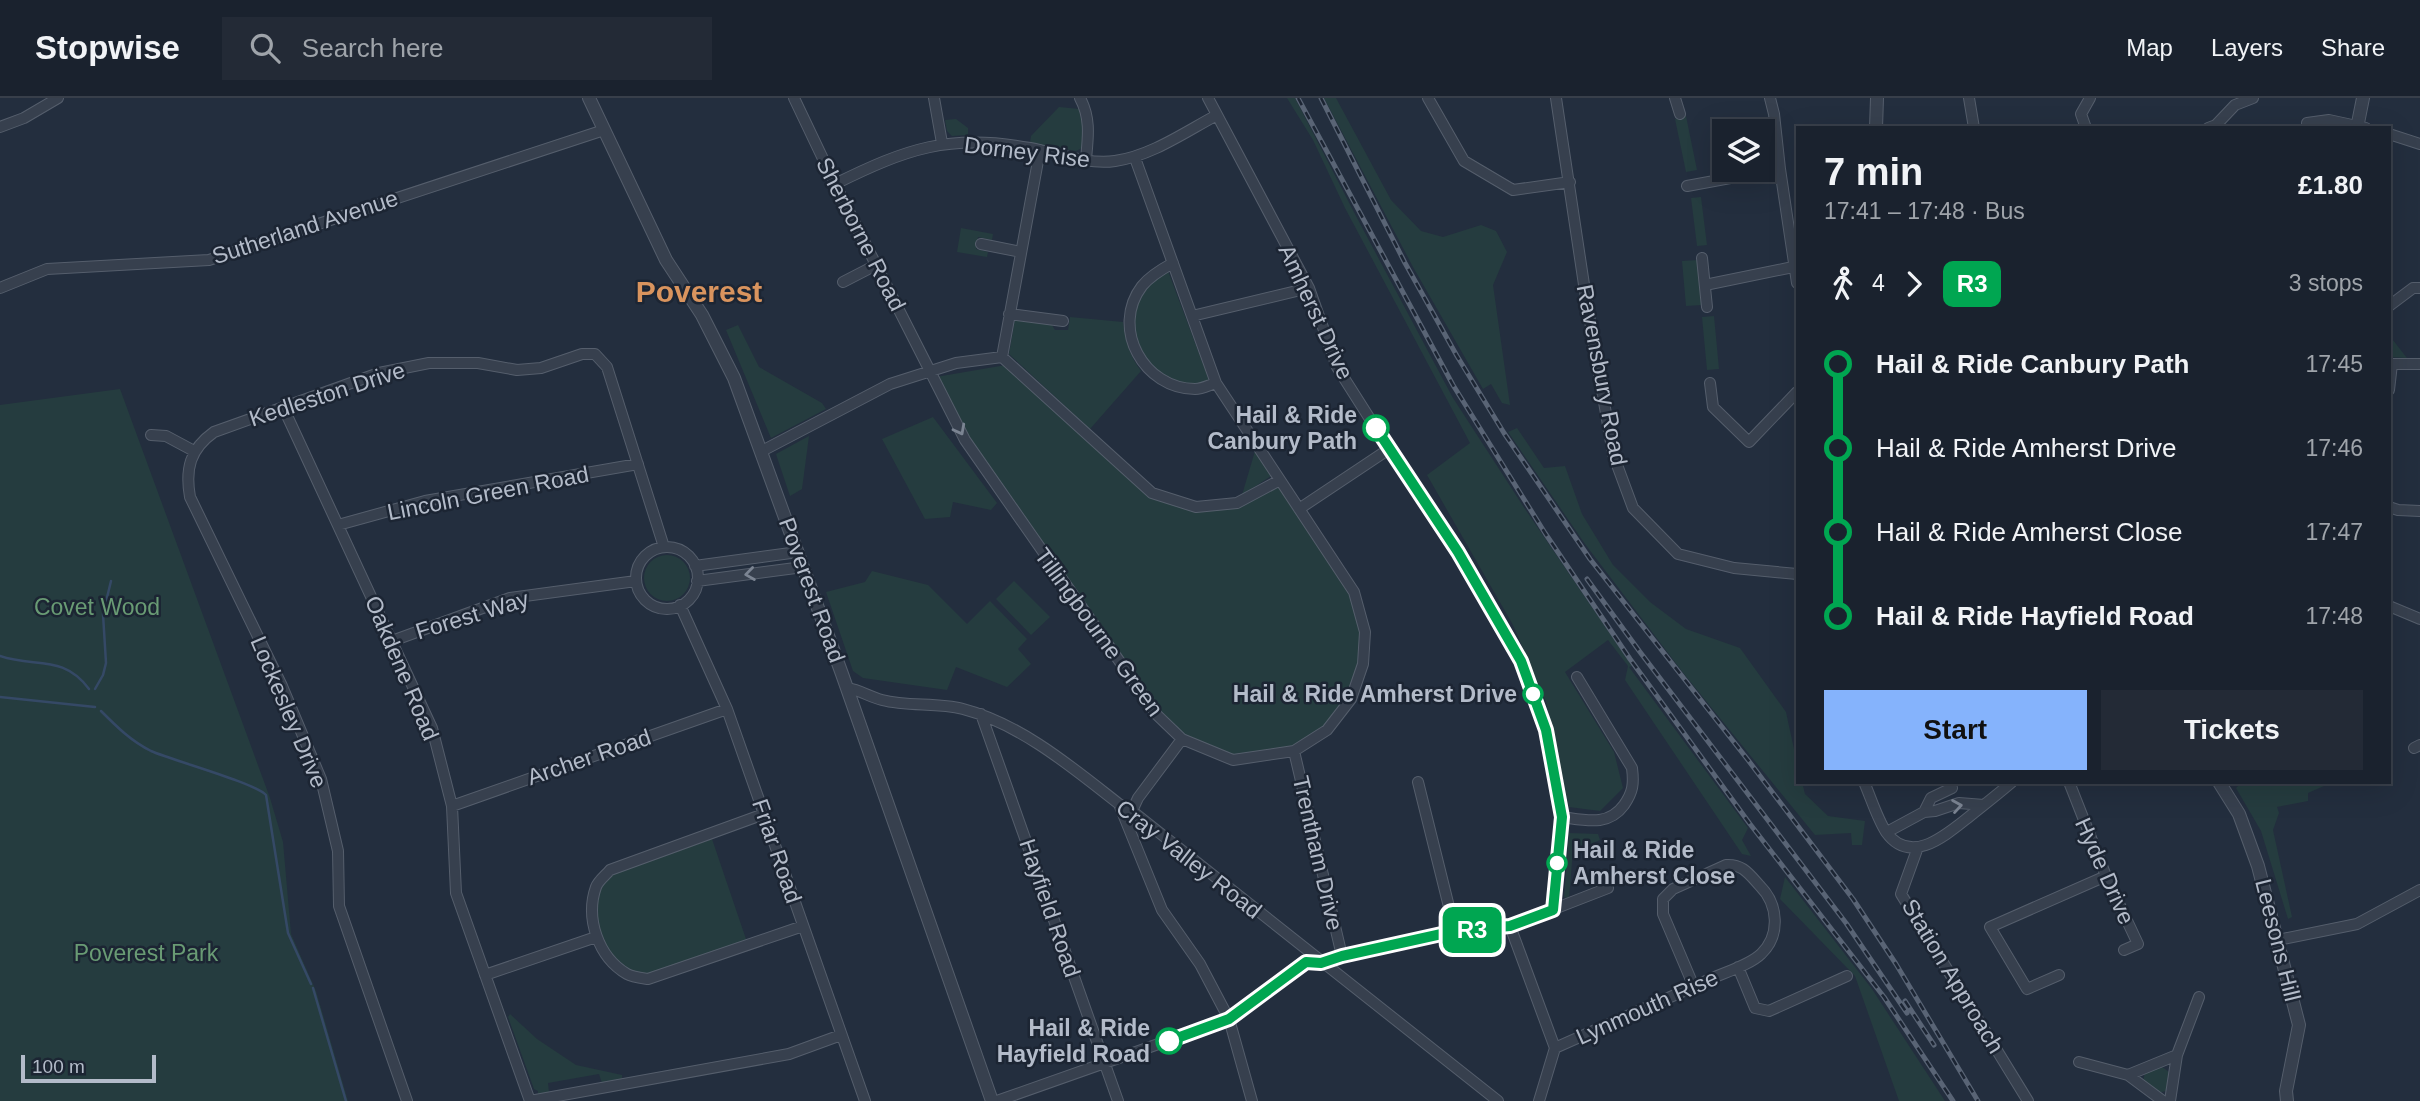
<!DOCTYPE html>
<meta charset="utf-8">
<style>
body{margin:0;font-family:Arial,sans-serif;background:#232a36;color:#f1f3f6;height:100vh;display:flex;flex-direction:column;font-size:26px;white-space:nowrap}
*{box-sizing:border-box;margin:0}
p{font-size:23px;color:#9fa4aa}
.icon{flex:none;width:38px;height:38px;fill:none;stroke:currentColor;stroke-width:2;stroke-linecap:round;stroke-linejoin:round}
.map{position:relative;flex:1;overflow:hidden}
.sheet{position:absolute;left:1796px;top:28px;width:595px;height:658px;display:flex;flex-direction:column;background:#1a222e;border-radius:0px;box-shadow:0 7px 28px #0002,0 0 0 2px #383f4a}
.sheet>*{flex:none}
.badge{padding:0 14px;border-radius:10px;font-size:24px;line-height:46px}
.tools{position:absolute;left:1712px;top:21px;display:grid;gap:14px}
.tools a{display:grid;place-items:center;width:63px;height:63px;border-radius:0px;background:#1a222e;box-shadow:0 7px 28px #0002,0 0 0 2px #383f4a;font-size:35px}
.scale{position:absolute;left:21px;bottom:18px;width:135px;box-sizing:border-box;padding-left:7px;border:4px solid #b3bbc9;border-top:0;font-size:19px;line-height:24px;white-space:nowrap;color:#b3bbc9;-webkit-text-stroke:5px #1c2533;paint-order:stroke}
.map>.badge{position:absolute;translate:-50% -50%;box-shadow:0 0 0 4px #fff}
.legs{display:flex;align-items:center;gap:10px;height:77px;padding:0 28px;font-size:23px}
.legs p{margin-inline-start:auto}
.overview{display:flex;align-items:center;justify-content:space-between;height:119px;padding:0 28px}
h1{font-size:38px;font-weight:800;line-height:52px}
.button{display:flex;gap:14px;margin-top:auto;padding:14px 28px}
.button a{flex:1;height:80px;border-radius:0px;background:#85b3fc;color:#111;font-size:28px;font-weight:800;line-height:80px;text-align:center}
.button a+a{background:#232a36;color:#f1f3f6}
ul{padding:0 28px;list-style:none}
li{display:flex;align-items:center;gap:24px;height:84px;font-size:26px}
li i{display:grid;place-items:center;width:10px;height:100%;margin:0 9px;background:currentColor}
li i::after{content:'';width:18px;height:18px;margin:-9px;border:5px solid;border-radius:50%;background:#1a222e}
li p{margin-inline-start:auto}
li:first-child i{background:linear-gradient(#0000 50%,currentColor 0)}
li:last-child i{background:linear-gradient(currentColor 50%,#0000 0)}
header{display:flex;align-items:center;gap:42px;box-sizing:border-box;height:98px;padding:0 35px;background:#1a222e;border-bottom:2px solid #383f4a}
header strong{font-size:33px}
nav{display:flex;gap:38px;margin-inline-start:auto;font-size:24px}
.search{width:490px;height:63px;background:#232a36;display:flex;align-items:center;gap:18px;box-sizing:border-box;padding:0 24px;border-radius:0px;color:#9fa4aa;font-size:26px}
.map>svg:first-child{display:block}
.green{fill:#253c3f}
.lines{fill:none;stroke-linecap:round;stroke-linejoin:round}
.stream{stroke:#354966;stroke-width:2.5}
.minor-casing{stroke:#555e6c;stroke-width:12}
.tertiary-casing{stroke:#555e6c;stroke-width:14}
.minor{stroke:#37404e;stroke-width:10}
.tertiary{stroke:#37404e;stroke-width:12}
.rail-casing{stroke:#596475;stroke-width:5}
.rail{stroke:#1c2533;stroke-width:2.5;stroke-dasharray:8;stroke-linecap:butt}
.oneway{stroke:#7b8492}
.line-1-casing{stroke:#fff;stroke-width:16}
.line-1{stroke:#00a651;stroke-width:10}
.stop-1-dot{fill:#fff;stroke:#00a651;stroke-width:3.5}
.labels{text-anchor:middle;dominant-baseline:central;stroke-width:5;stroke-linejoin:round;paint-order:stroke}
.street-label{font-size:23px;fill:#b3bbc9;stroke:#1c2533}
.stop-label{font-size:23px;font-weight:bold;fill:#b3bbc9;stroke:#1c2533;text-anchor:end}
.park-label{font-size:23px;fill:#699b74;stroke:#1c2533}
.district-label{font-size:30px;font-weight:bold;fill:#d9945e;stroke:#1c2533}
</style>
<header>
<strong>Stopwise</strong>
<div class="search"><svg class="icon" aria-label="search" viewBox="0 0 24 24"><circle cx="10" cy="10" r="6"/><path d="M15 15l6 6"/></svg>Search here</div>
<nav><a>Map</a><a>Layers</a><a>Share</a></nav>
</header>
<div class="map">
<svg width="2420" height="1003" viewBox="0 0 2420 1003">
<rect width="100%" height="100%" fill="#232e3e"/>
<path class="green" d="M1287,0H1295L1357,120L1453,300L1525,411L1632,568L1629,569L1748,730L1742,742L1751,758L1742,756L1625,582L1628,568L1608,542L1565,574L1614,654L1623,690L1600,713L1569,709L1546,604L1513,527L1427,377L1470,345L1345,110L1313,42Z
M1324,0H1336L1391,102L1421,133L1443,139L1481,127L1496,133L1507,154L1493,187L1510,307L1502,305L1491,286L1483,291L1413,169Z
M1059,9L1079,11L1083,30L1082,50L1076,53L1030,45L1031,38Z
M1686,18L1697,72L1686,74L1675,21Z
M956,21L968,30V37L952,38L947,33L945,22Z
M1701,99L1707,147L1697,148L1691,100Z
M961,130L993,136L992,142L978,139L976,151L988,154L987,159L957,154Z
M1698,162L1702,207L1686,208L1682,163Z
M1168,173L1209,282C1151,307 1098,211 1168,173Z
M1714,218L1719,271L1707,272L1702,219Z
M1070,219L1123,224C1126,243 1129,257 1141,273L1090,331L1009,256L1015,221L1050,224L1055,232H1068Z
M738,227L759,269L822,305L826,311L771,340L726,232Z
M2389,237L2407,260L2389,259Z
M1006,267L1153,400L1238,409L1281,388L1350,494L1361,542L1359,569L1347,600L1325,628L1287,651L1233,657L1195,644L1164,620C1085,508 999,400 936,279Z
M120,291L270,700L283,744L291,836L316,893L348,1003H0V307Z
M933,319L997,405L991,412L953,404L950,419L925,421L882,341Z
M1517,330L1544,370L1565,368L1582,416L1613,467L1650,504L1686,531L1740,550L1786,614L1797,665V684H1802L1805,696L1828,718L1865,723L1862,747H1852L1851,735L1815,737L1684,576L1585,446L1508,334Z
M809,338L802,391L790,398L776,356Z
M1255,353L1271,378L1242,397Z
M644 480a23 23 0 1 1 46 0a23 23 0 1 1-46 0Z
M872,473L928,487L967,526L990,503L1027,541L1018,551L1031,566L1007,589L956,569L947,592L863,580L853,573L826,494L865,484Z
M1014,483L1050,519L1031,537L996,501Z
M2242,684H2322L2324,688L2308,695V703L2277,709L2279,715L2273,732L2292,819L2288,821L2261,733L2236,690Z
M1569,735L1598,736L1600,742L1586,748V752H1573L1569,801L1564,799Z
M712,741L747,844L645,877L630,872L613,858L600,838L596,813L598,792L614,775Z
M1785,779L1872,891L1945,1003H1899L1855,878L1780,801Z
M510,916L537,941L576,967L622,977V982L602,985L599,976L548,985L549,995L538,997V993L534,991L508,919Z
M2161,968L2169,974L2166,993L2158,995L2143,984L2145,974Z"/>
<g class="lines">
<path class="stream" d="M0,558C35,570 63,556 89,591
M95,591L103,577L106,565L103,516L111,483
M0,599L95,609
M101,613C117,629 131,643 151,653C174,663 255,685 266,697L288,835L311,886
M313,890L346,1003"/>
<defs>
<path id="minor" d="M794,0L835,86L965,342L1157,617L1182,641L1233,662L1294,653L1327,632L1351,601L1363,566L1365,534L1354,494L1216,285L1135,60
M934,0L942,45
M1080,0C1091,20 1088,40 1086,61
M1208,0L1309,190L1337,269L1389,351L1458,454L1521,563L1546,632L1561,719L1553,812
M1428,0L1464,63L1513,92L1570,84
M1556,0L1586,200L1613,356L1633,410L1678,456L1734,470L1797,476
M1675,0L1680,16
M1770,0L1774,16L1780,71L1797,185
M1969,0L1974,30
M2307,25L2329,22L2366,30
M0,29L24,20L58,0
M2086,30L2081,16L2090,0
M2208,30L2216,27L2235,7L2253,0
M2389,36L2420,46
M1040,52L1002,259L1152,395L1196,409L1237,405L1280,382
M835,86C906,51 949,35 1030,50C1056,55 1088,67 1115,63C1151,58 1185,34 1217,17
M1687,88L1780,71
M981,146L1021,154
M1702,160L1707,209
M1173,165C1162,171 1150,178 1142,188C1110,230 1144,291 1195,291C1203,291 1209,287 1216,285
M843,184L876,167
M1705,187L1793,169
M0,190L47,171L209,162L604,32
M2389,208L2413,190H2420
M1009,216L1063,223
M1192,218L1309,190
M2389,266H2420
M1710,285L1713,309L1749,344L1797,294
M2389,292L2392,266
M283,309L432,630L452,708L456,795L530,1003
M151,337L166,338L194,353
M762,353L890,286L956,265L1002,259
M2389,409L2398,412L2420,413
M1299,411L1389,351
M338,427L425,403L638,366
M636 480a31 31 0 1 1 62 0a31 31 0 1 1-62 0Z
M695,468L798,454
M697,483L803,469
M680,507L727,611L865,1003
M2389,508L2420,521
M392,543L510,500L636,483
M847,590C860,592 870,599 882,602C908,609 937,604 963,611C1021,626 1073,670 1119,706L1132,713L1498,1003
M981,616L1118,1003
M2414,650L2420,647
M1294,653L1342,858
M1418,684L1455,833
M1864,684C1871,700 1877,720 1886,734C1911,769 1947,736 1970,718C1984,707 1998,696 2012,684
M2069,684L2106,778L2138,846L2124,852
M1119,706L1162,812L1200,866L1229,921L1252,1003
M452,708L727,611
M1132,713L1138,700L1182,641
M1924,714L1931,700L1952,690
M764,716L610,772C606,777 598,783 596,789C585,820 598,859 627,876C632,879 641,880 648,881L803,828
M1561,719C1585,722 1608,729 1624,707C1633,694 1634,686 1632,670L1577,579
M1887,734L1924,714L1935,713L1959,705L1984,707
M1918,749L1901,796L2028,1003
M1510,828L1555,950L1539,1003
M2278,842L2357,826L2420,792
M1738,869L1755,910L1769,913L1847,878
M485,877L596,839
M2059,877L2027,891L1990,829L2106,778
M1555,950C1606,927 1658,905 1708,882C1723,875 1750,867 1761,856C1781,837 1778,806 1760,788C1749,776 1743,766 1726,767L1673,791L1663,801V816L1694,889
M2079,964L2128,977L2163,1003
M2128,977L2177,957
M407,1003L339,808L338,753L321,681L282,588L190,399C185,371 190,351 214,334L379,275L429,265H478L517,272L541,270L582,256H595L607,269L664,449
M530,1003L789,956L841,937
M997,1003L1229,921L1306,864L1321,865L1342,858L1455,833L1510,828L1608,790
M2170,1003L2177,957L2199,899"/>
<path id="tertiary" d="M589,0L666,162L702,217L734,280L842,576L992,1003
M1876,30L1877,0
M2357,30L2363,0
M2219,684L2239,716L2258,768L2299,927L2286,993L2287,1003"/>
</defs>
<use href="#minor" class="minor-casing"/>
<use href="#tertiary" class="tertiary-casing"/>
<use href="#minor" class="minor"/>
<use href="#tertiary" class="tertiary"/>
<defs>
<path id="rail" d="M1298,0L1453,287L1545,435L1630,561L1750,726L1884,899L1953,1003
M1321,0L1405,165L1457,258L1504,335L1590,461L1748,662L1853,801L1896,866L1978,1003
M1587,481L1640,554L1846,825L1907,915
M1905,903L1934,947"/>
</defs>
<use href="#rail" class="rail-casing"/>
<use href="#rail" class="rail"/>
</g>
<defs><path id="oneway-chevron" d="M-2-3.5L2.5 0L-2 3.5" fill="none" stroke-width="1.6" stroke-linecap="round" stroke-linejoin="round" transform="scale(1.75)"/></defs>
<g class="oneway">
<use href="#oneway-chevron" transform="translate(960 332) rotate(62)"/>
<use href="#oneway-chevron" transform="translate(750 476) rotate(172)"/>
<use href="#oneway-chevron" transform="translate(1957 708) rotate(-9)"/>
</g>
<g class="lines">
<defs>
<path id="line-1" d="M1169,943L1229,921L1306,864L1321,865L1342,858L1455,833L1510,828L1553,812L1562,719L1546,632L1521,563L1458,454L1376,330"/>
</defs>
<use href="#line-1" class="line-1-casing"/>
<use href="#line-1" class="line-1"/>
</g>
<g class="stop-1-dot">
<circle cx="1376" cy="330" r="12"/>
<circle cx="1533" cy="596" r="9"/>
<circle cx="1557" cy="765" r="9"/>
<circle cx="1169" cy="943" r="12"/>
</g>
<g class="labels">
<g class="street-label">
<text transform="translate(1027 54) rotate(7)">Dorney Rise</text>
<text transform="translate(305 129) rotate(-18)">Sutherland Avenue</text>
<text transform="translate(861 136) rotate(63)">Sherborne Road</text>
<text transform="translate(1316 214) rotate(65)">Amherst Drive</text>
<text transform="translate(1602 277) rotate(79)">Ravensbury Road</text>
<text transform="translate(327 296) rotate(-18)">Kedleston Drive</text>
<text transform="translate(488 395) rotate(-11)">Lincoln Green Road</text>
<text transform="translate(812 492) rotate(70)">Poverest Road</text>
<text transform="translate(472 517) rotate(-17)">Forest Way</text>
<text transform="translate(1099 534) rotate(54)">Tillingbourne Green</text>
<text transform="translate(402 570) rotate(67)">Oakdene Road</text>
<text transform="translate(289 614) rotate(67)">Lockesley Drive</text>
<text transform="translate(589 659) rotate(-19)">Archer Road</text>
<text transform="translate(777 753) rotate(71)">Friar Road</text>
<text transform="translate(1318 755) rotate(77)">Trentham Drive</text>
<text transform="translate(1189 761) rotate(38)">Cray Valley Road</text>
<text transform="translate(2105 773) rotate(66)">Hyde Drive</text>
<text transform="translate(1050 810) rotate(71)">Hayfield Road</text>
<text transform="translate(2278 842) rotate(76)">Leesons Hill</text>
<text transform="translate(1953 878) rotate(59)">Station Approach</text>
<text transform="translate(1647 909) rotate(-24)">Lynmouth Rise</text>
</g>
<g class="stop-label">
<text x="1357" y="317">Hail &amp; Ride<tspan x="1357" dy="26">Canbury Path</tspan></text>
<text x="1517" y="596">Hail &amp; Ride Amherst Drive</text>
<text x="1573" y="752" text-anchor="start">Hail &amp; Ride<tspan x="1573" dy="26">Amherst Close</tspan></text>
<text x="1150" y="930">Hail &amp; Ride<tspan x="1150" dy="26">Hayfield Road</tspan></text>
</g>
<g class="park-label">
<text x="97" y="509">Covet Wood</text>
<text x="146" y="855">Poverest Park</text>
</g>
<g class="district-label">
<text x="699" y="193">Poverest</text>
</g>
</g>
</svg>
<div class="tools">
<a><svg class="icon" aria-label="layers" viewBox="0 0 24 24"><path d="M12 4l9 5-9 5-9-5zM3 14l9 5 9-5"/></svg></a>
</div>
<div class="scale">100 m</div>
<b class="badge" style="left:1472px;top:832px;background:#00a651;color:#fff">R3</b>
<section class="sheet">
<div class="overview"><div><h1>7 min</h1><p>17:41 – 17:48 · Bus</p></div><b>£1.80</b></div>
<div class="legs"><svg class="icon" aria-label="walk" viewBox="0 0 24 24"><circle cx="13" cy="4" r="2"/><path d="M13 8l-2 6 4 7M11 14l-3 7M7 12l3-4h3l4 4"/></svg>4<svg class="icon" aria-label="forward" viewBox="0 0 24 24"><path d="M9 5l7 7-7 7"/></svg><b class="badge" style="background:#00a651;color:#fff">R3</b><p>3 stops</p></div>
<ul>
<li><i style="color:#00a651"></i><b>Hail &amp; Ride Canbury Path</b><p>17:45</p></li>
<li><i style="color:#00a651"></i><span>Hail &amp; Ride Amherst Drive</span><p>17:46</p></li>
<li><i style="color:#00a651"></i><span>Hail &amp; Ride Amherst Close</span><p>17:47</p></li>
<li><i style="color:#00a651"></i><b>Hail &amp; Ride Hayfield Road</b><p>17:48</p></li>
</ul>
<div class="button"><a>Start</a><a>Tickets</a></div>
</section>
</div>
